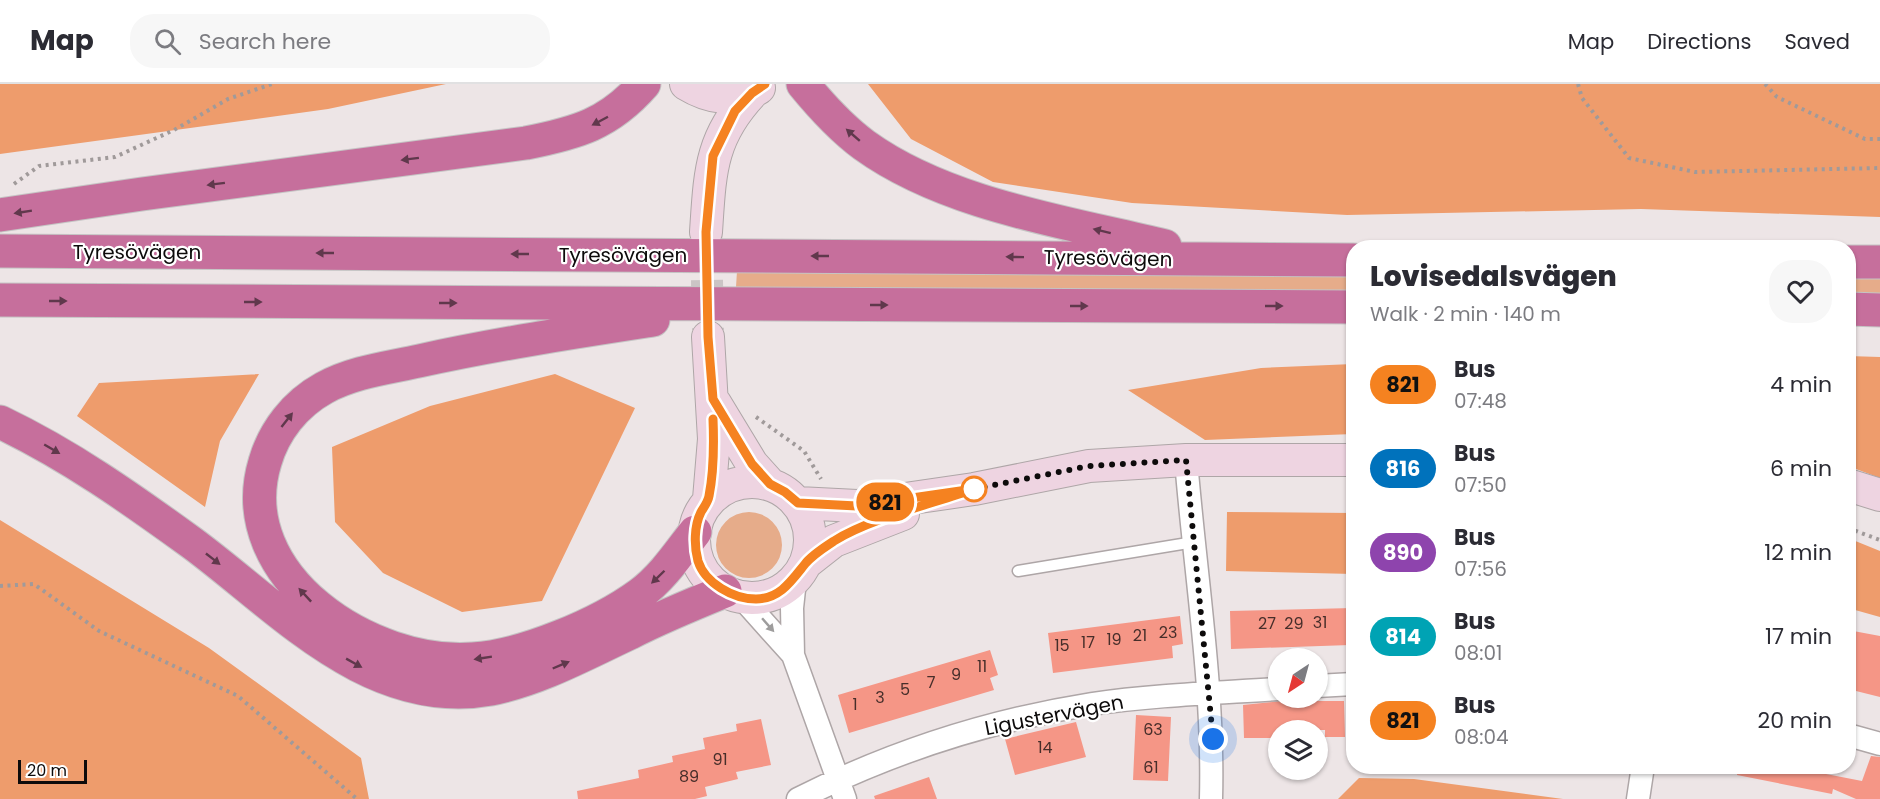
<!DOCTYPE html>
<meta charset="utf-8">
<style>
body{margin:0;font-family:Poppins,sans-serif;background:#f7f7f7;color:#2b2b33;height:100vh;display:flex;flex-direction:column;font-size:22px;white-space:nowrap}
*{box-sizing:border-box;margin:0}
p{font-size:20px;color:#7c7c81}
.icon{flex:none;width:33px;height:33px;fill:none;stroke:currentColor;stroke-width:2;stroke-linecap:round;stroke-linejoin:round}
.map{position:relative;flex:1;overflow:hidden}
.sheet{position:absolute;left:1346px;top:156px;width:510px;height:534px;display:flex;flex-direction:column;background:#fff;border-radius:24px;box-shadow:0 2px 4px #0004}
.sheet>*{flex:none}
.badge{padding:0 12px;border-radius:20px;font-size:21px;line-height:39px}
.needle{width:39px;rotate:216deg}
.fabs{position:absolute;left:1268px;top:564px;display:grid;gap:12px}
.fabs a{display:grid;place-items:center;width:60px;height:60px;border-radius:50%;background:#fff;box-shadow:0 2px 4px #0004;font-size:30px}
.scale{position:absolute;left:18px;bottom:15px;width:69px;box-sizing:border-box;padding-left:6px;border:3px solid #0d0b0b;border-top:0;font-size:16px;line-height:21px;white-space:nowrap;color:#0d0b0b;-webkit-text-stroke:4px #fff;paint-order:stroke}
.you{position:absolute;width:30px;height:30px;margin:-15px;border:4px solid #fff;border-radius:50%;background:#1a73e8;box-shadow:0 0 0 9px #1a73e833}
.map>.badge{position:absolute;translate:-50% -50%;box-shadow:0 0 0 3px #fff}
.round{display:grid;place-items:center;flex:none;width:63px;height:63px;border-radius:24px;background:#f7f7f7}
.overview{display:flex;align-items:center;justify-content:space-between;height:102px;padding:0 24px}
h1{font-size:28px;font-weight:800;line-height:45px}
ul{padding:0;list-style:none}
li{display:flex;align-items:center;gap:18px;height:84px;padding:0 24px}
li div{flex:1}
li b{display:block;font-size:22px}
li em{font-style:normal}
li .badge{min-width:66px;font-weight:700;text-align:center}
header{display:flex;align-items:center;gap:36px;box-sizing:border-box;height:84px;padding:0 30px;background:#fff;border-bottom:2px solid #e1e1e2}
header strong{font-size:28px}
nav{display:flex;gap:33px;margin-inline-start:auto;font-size:21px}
.search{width:420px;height:54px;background:#f7f7f7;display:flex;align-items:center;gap:15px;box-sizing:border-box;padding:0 21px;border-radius:24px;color:#7c7c81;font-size:22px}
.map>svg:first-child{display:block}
.green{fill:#e6ac8a}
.forest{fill:#ee9c6c}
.building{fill:#f59686}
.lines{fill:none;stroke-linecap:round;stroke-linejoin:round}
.secondary-tunnel{stroke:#cbc4c5;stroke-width:32;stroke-dasharray:32 16;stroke-linecap:butt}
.lane-casing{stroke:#aea6a7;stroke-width:13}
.street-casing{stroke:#aea6a7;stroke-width:25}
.secondary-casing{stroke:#aea6a7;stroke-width:34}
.highway-casing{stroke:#c5c4c4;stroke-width:35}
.path{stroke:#a09a9a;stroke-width:4;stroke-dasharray:3 4.5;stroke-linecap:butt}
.lane{stroke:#fff;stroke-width:10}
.street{stroke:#fff;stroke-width:22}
.secondary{stroke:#eed4e1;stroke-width:32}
.highway{stroke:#c66f9c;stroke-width:33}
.oneway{fill:#60384c}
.oneway2{fill:#9e9d9d}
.line-casing{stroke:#fff;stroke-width:14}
.line{stroke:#f58220;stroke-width:9}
.walk{stroke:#0d0b0b;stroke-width:6;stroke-dasharray:0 10.8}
.stop-dot{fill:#fff;stroke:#f58220;stroke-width:3}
.labels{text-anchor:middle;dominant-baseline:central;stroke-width:4.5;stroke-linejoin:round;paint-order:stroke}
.number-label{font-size:16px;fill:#472e2a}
.street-label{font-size:20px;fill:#0d0b0b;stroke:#fff}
</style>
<header>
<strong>Map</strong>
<div class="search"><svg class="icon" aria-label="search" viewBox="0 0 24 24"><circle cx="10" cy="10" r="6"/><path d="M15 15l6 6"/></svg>Search here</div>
<nav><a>Map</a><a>Directions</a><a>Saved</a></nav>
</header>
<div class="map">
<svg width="1880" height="715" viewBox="0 0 1880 715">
<rect width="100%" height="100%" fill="#ede5e6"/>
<path class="green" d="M737,187L1353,192V209L736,203Z
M1848,195H1880V214H1848Z
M716 461a33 33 0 1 1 66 0a33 33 0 1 1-66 0Z"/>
<path class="forest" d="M0,0H446L328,25L0,70Z
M868,0H1880V133L1641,125L1347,131L1132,119L993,98L911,55Z
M1848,272L1880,273V394L1848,382Z
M1353,280V350L1205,356L1128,306L1261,284Z
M259,290L220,357L205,423L77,332L99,299Z
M555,290L635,324L542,517L462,528L383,489L335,438L332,363L430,322Z
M1227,428L1353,429V490L1226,487Z
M0,436L209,564L361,674L369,715H0Z
M1848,454L1880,467V533L1848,524Z
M1359,694L1414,695L1563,715H1338Z"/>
<path class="building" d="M1353,524L1350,561L1231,565L1230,527Z
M1180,532L1183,560L1172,562L1173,574L1053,589L1048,549Z
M1848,546L1880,552V613L1848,605Z
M990,566L998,591L990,594L994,606L849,649L838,611Z
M1282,617H1344L1345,653H1325V646H1278V654H1244L1243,621Z
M1136,631L1171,633L1168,697L1133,696Z
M761,635L771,681L736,688L738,695L705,703L707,712L695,715H578L577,707L639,694L638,686L673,678L672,672L705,665L703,654L737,647L736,640Z
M1076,638L1086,673L1015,691L1005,655Z
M1871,672L1880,673V715H1856L1833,705L1832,710L1737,691L1738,682H1827L1826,690L1862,697Z
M929,693L937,715H875L874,712Z"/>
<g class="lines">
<path class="secondary-tunnel" d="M706,148L708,246"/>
<defs>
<path id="lane" d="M1018,487L1194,458"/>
<path id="street" d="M1186,376C1195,489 1214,601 1211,715
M795,496L792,524L793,571L845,715
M741,513L793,571
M1317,602L1353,600
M1848,651L1880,660
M798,715C889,669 991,636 1092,620C1153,611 1216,609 1278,605
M1638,715L1643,682"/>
<path id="secondary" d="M686,0C709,14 735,19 759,4
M706,148C710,88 710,54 752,9
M708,253L714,355L709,415
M715,319L752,380L770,400
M694 456a58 58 0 1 1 116 0a58 58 0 1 1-116 0Z
M1848,401L1880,411
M798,419L857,422L974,405L1089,382L1186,376H1353
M806,479L834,457L903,430"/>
<path id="highway" d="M803,0C821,22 841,44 864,61C947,121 1067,138 1165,162
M0,131L142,110L526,59C577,49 609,40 644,0
M0,167L1353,176
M1848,178H1880
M0,216L1353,223
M1848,225L1880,226
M653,236C575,248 496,260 419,277C387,284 353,288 324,304C295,320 274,347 265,378C230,493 372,583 473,575C523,572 599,540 640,510C662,494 678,470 695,448
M0,338C69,371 130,414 192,459C279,523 370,627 491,605C540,595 585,570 630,549C661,533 693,520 725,507"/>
</defs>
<use href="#lane" class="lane-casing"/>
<use href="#street" class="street-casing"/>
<use href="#secondary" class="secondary-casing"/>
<use href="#highway" class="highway-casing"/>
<path class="path" d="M1578,0L1582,14L1629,74L1695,88L1880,84
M1765,0L1777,13L1865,55H1880
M14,100L39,82L115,73L174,46L228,15L272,0
M756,333L804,367L821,395
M1848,444L1880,456
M0,502L34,500L99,547L238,612L357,715"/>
<use href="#lane" class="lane"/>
<use href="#street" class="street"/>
<use href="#secondary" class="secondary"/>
<use href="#highway" class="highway"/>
</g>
<defs><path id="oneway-solid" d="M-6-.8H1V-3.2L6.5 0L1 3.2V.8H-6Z" transform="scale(1.5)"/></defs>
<g class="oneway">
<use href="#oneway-solid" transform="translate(600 37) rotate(152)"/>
<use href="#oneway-solid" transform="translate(853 51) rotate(-139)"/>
<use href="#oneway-solid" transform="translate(410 75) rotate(173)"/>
<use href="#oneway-solid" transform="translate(216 100) rotate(173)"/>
<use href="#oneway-solid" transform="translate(23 128) rotate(171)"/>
<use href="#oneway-solid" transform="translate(1102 147) rotate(-166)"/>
<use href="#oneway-solid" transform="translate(325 169) rotate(-180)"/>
<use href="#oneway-solid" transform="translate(520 170) rotate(-180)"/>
<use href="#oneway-solid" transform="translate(820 172) rotate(-180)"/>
<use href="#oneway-solid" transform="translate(1015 173) rotate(-179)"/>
<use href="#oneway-solid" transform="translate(58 217)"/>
<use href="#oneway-solid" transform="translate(253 218)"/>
<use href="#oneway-solid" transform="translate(448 219)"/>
<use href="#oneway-solid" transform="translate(879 221)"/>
<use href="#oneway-solid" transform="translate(1079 222)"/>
<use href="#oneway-solid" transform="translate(1274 222)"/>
<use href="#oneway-solid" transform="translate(287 336) rotate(-52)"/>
<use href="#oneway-solid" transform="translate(52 365) rotate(30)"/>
<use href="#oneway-solid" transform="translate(213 475) rotate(38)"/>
<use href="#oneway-solid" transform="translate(658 493) rotate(136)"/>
<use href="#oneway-solid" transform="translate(305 511) rotate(-133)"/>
<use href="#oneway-solid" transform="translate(483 574) rotate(171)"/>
<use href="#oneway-solid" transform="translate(354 579) rotate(29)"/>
<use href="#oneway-solid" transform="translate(561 581) rotate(-23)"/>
</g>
<use class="oneway2" href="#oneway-solid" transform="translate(768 541) rotate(49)"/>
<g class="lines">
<defs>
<path id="line" d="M713,335C714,360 714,387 709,412C708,418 704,423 701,428C694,442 694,462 698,477C705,499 733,515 756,515C780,515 792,496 805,480C812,471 825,463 834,457C871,434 932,420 974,405L857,422L798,419L785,408L770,400L752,380L713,315L708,253L706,148L713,72L735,27L752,9L765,0"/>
</defs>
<use href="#line" class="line-casing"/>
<use href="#line" class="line"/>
<path class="walk" d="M974,405L1089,382L1186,376L1213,655"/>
</g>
<circle class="stop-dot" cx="974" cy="405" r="12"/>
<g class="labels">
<g class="number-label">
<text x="1320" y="538">31</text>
<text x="1267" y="539">27</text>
<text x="1294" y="539">29</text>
<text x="1168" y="548">23</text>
<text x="1140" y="551">21</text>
<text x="1114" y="555">19</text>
<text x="1088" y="558">17</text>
<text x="1062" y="561">15</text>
<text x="982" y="582">11</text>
<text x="956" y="590">9</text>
<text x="931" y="598">7</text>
<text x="905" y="605">5</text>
<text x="880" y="613">3</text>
<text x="855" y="620">1</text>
<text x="1153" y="645">63</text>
<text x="1045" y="663">14</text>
<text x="720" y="675">91</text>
<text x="1151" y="683">61</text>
<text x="689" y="692">89</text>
</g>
<g class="street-label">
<text x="137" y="168">Tyresövägen</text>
<text x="623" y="171">Tyresövägen</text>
<text transform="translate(1108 174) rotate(1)">Tyresövägen</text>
<text transform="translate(1054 631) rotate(-11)">Ligustervägen</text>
</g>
</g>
</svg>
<div class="fabs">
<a><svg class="needle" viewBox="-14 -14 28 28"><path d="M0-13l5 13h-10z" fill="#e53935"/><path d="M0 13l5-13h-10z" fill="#7c7c81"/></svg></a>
<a><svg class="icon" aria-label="layers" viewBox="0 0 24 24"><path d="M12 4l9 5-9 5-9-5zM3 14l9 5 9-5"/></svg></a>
</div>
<div class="scale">20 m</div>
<div class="you" style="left:1213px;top:655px"></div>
<b class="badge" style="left:885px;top:418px;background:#f58220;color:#111">821</b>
<section class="sheet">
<div class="overview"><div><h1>Lovisedalsvägen</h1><p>Walk · 2 min · 140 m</p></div><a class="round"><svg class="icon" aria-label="heart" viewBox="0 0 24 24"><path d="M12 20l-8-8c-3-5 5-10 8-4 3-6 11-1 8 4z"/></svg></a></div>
<ul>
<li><span class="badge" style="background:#f58220;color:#111">821</span><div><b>Bus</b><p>07:48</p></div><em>4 min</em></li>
<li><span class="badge" style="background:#0072bc;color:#fff">816</span><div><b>Bus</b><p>07:50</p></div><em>6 min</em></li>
<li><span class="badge" style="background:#8e44ad;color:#fff">890</span><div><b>Bus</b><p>07:56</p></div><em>12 min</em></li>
<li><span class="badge" style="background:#00a3b4;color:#fff">814</span><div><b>Bus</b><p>08:01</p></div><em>17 min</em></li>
<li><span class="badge" style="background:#f58220;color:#111">821</span><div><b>Bus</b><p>08:04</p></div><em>20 min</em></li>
</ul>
</section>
</div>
